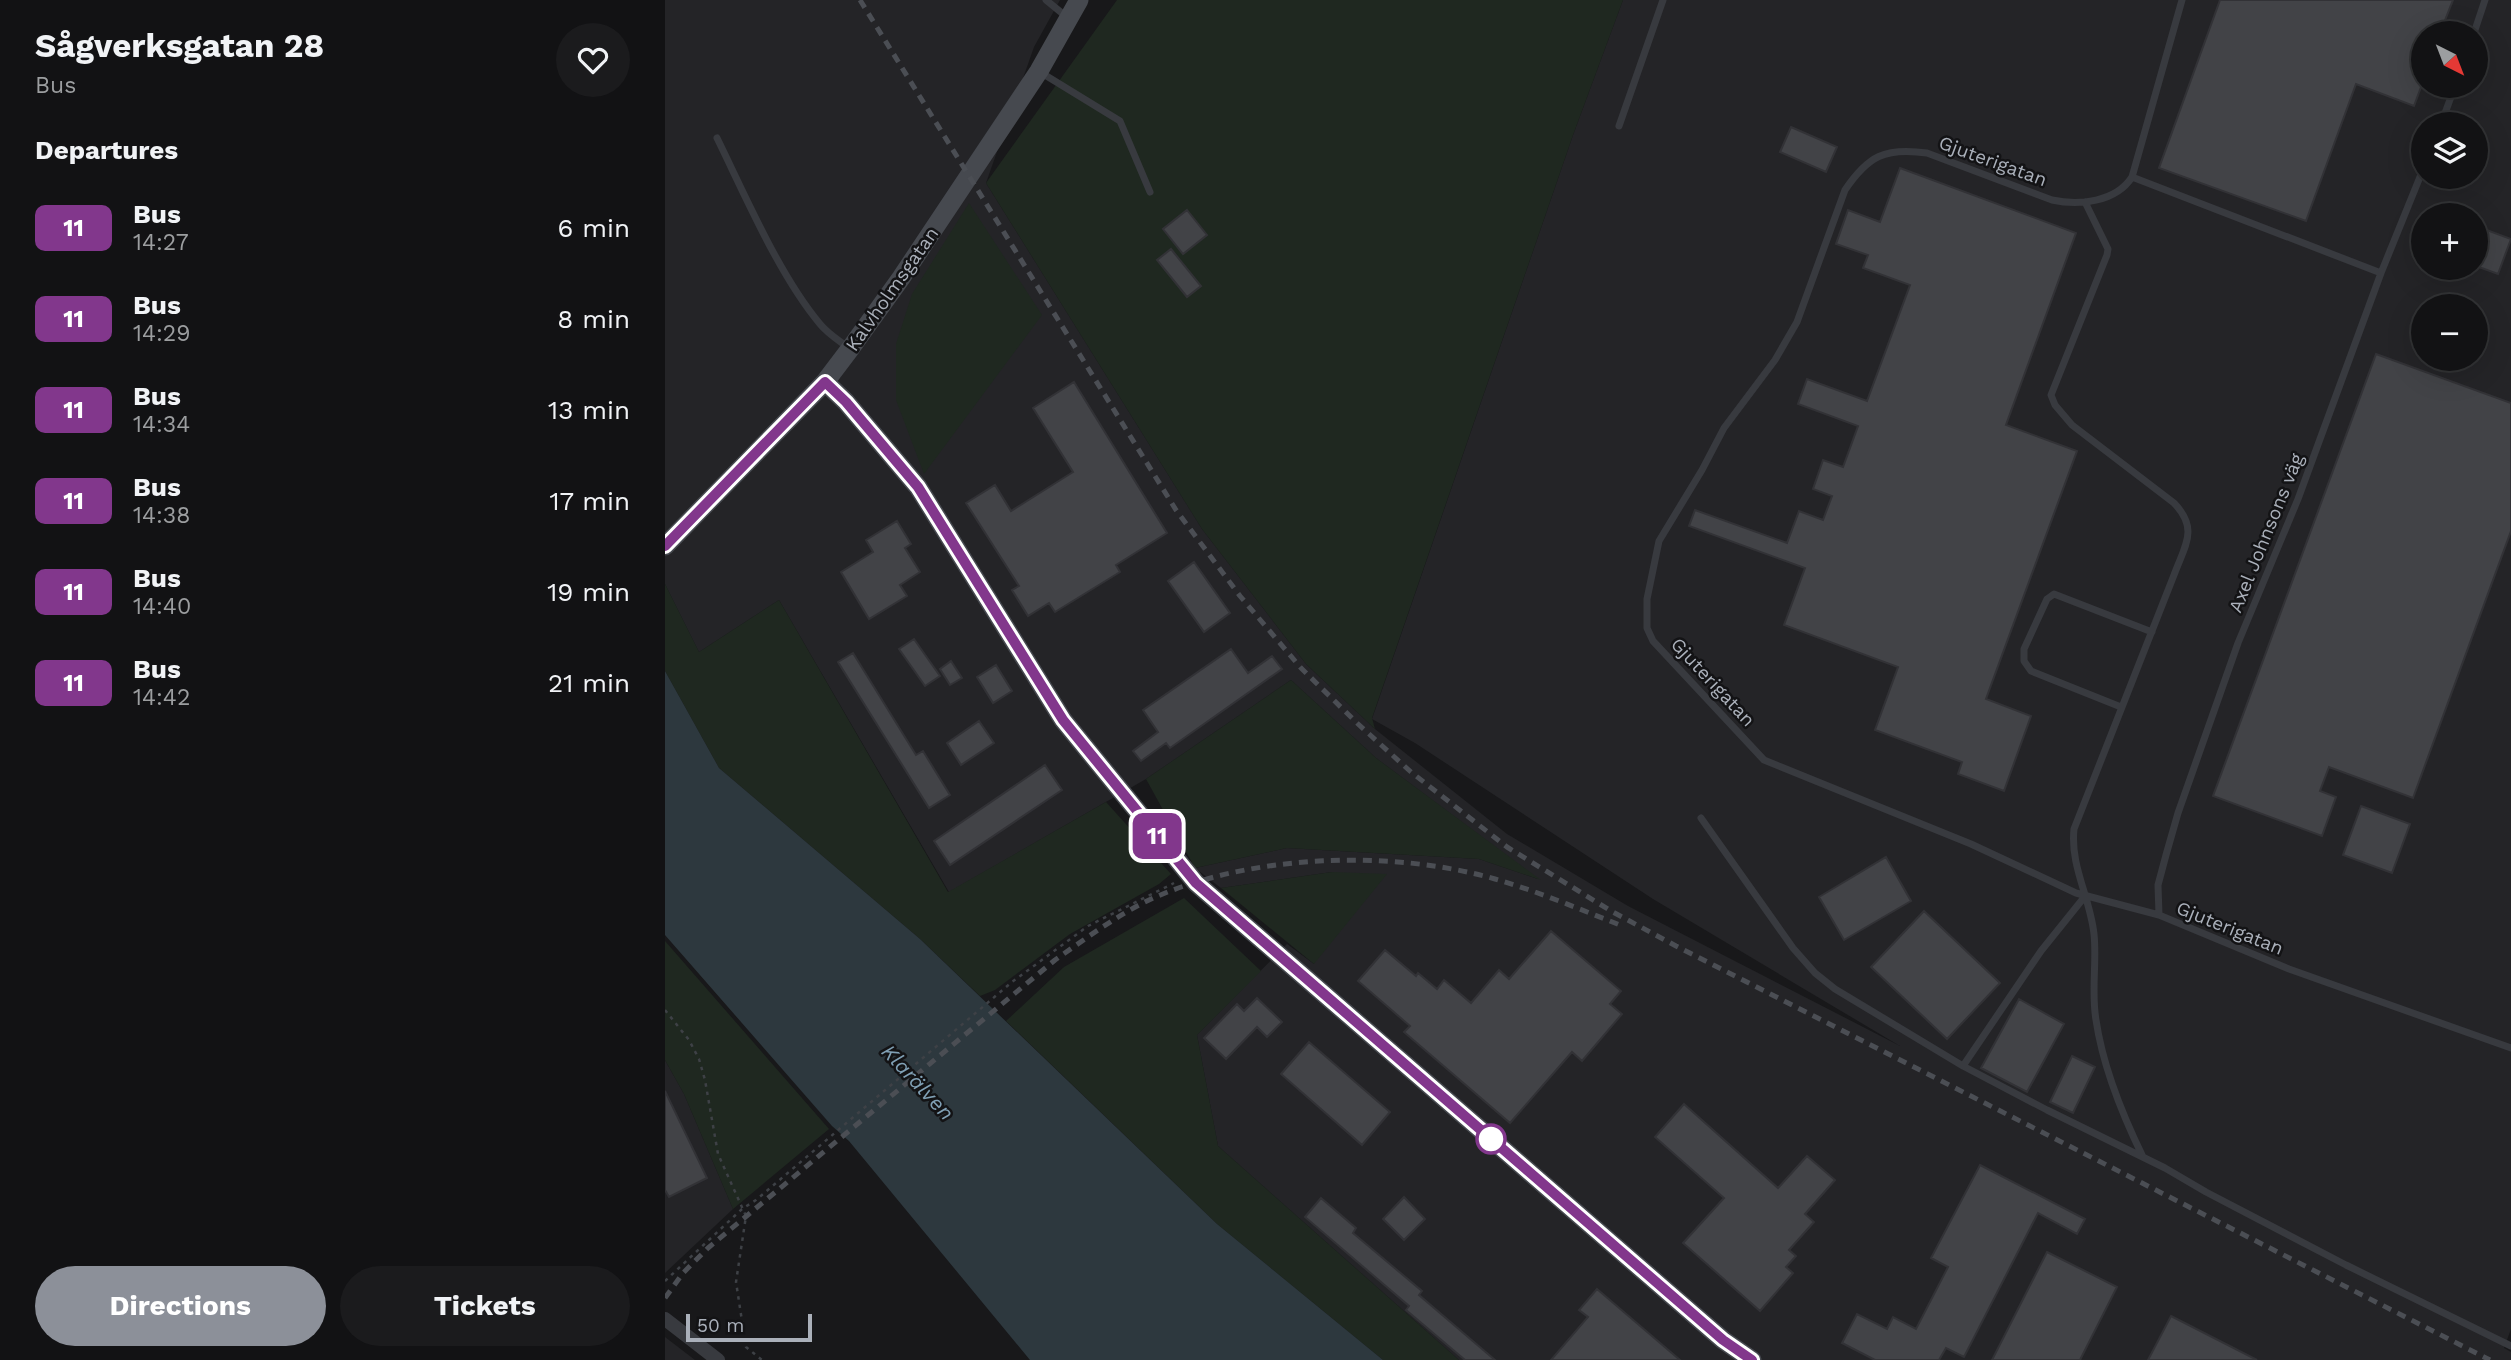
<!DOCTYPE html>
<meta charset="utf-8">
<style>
body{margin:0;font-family:"Work Sans",sans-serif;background:#1b1b1d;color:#f1f3f6;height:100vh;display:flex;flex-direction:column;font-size:26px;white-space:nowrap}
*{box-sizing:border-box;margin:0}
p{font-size:23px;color:#9c9ea0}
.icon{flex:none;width:38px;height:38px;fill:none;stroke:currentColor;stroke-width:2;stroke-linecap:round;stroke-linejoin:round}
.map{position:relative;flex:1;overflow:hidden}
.details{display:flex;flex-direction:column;background:#121214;width:665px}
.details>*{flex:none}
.badge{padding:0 14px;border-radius:10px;font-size:24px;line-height:46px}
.needle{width:46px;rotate:138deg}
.controls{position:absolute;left:1746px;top:21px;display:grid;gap:14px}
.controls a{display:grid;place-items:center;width:77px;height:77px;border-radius:50%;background:#121214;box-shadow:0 7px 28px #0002,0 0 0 2px #313234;font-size:35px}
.scale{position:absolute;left:21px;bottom:18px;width:126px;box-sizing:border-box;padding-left:7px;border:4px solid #aab0ba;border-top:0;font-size:19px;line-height:24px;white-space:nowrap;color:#aab0ba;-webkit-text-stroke:5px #131315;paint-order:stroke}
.map>.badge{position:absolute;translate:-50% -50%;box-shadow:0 0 0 4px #fff}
h2{padding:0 35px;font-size:26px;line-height:63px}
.round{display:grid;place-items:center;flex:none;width:74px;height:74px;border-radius:37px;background:#1b1b1d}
.headline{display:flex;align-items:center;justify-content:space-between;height:119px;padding:0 35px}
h1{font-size:33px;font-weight:700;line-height:52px}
.button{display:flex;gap:14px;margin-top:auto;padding:14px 35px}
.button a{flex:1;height:80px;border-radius:42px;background:#8c9099;color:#fff;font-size:28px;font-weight:700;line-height:80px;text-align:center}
.button a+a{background:#1b1b1d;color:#f1f3f6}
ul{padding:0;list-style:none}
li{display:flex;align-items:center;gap:21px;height:91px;padding:0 35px}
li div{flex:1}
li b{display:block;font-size:26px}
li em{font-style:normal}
li .badge{min-width:77px;font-weight:700;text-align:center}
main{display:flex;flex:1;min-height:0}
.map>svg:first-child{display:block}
.built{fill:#242427;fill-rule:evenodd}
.green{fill:#1f2820}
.water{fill:#2d383e}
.building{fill:#424347;stroke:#323236;stroke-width:2}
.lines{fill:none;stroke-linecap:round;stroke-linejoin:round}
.path{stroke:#3e4146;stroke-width:2.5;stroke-dasharray:3.5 5;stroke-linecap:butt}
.lane{stroke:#383a3f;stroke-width:7}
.street{stroke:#383a3f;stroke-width:14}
.secondary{stroke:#46494f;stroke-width:19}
.rail{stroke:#4b4e54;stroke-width:5;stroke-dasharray:9 7;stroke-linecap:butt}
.line-casing{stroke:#fff;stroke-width:16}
.line{stroke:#82378c;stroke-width:10}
.stop-dot{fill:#fff;stroke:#82378c;stroke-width:3.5}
.labels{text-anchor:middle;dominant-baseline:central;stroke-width:5;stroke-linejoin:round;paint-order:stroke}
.street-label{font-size:19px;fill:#aab0ba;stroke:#131315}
.water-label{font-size:21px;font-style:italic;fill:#80a0b5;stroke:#131315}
</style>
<main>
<section class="details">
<div class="headline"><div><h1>Sågverksgatan 28</h1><p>Bus</p></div><a class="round"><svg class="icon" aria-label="heart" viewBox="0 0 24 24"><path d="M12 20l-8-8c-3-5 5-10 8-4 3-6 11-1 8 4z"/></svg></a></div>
<h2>Departures</h2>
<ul>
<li><span class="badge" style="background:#82378c;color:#fff">11</span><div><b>Bus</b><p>14:27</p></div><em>6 min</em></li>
<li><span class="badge" style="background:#82378c;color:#fff">11</span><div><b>Bus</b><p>14:29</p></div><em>8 min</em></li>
<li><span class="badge" style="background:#82378c;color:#fff">11</span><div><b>Bus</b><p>14:34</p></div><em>13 min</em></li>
<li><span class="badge" style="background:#82378c;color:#fff">11</span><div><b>Bus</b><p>14:38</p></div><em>17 min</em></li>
<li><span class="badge" style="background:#82378c;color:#fff">11</span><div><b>Bus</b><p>14:40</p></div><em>19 min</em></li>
<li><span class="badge" style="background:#82378c;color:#fff">11</span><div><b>Bus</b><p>14:42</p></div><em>21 min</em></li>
</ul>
<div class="button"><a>Directions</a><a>Tickets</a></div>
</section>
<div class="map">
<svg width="1846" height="1360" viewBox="0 0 1846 1360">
<rect width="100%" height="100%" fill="#18181a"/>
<path class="built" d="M0,0H395L369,47L321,183L537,529L641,664L710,729L842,834L963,906L1235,1046L988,899L750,743L707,719L908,135L958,0H1846V1329L1839,1348L1846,1352V1360H794L553,1146L532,1035L622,944L649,964L667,872L556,888L530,868L622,848L814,859L873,879L711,758L626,680L481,779L284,892L114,600L34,652L0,584ZM1759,33H1811V86H1759ZM1759,124H1811V177H1759ZM1759,215H1811V268H1759ZM1759,306H1811V359H1759Z
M0,1060L19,1094L68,1209L0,1273Z
M0,1337L30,1360H0Z"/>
<path class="green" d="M452,0H958L908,135L707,718L710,729L641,664L537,529L321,183Z
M304,203L377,315L259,474L231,400V344L247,294Z
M0,584L34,652L114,600L283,892L441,802L506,874L494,884L405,934L330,990L315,996L255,939L54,768L0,671Z
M626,680L711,758L876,880L814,859L622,848L530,868L481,779Z
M667,872L722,874L649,964L556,888Z
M519,898L596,971L532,1035L553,1146L794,1360H718L552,1224L341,1021L399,967Z
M0,941L164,1129L68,1209L19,1094L0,1060Z"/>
<path class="water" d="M0,671L54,768L255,939L552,1224L718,1360H365L184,1141L167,1126L0,935Z"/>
<path class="building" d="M1555,0H1788L1775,33H1759V79L1749,106L1691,84L1641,221L1494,168Z
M1126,127L1172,147L1161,172L1115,152Z
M1235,168L1411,233L1341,425L1412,451L1321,699L1366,716L1339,791L1293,774L1297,762L1210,730L1233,667L1119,625L1140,568L1024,526L1030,510L1122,543L1134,511L1158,520L1167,496L1148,489L1158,460L1178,467L1193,426L1133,404L1142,379L1202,401L1245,285L1198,268L1203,255L1171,244L1183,210L1215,222Z
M522,210L542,235L518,254L498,229Z
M1811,226L1846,239L1833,274L1811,266Z
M506,249L536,286L522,297L492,260Z
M1711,354L1846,403V531L1748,798L1664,767L1655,791L1671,797L1657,836L1548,796Z
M409,382L502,533L451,565L455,572L390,612L384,603L363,616L347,590L354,586L301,503L330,485L346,511L408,472L368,408Z
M232,521L246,544L240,548L255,572L235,585L242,596L204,619L176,572L208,552L201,540Z
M529,562L565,613L539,632L503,581Z
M249,639L275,676L260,686L234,649Z
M566,649L583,673L607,656L617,669L505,748L501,743L476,761L468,751L493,732L478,710Z
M188,653L251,755L258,751L285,795L264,808L173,662Z
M286,661L297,678L285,685L275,669Z
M331,665L347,691L328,703L312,677Z
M314,721L329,743L296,765L282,743Z
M380,765L397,790L285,865L269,841Z
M1696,806L1745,824L1727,873L1678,855Z
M1221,857L1246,901L1179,940L1154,897Z
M1259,911L1335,983L1282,1039L1206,967Z
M886,931L956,991L945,1004L957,1014L917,1061L907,1052L845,1123L739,1032L745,1026L693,981L720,950L751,976L753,973L772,989L779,980L806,1003L834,970L844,979Z
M592,998L617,1022L602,1037L592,1027L561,1059L539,1038L572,1004L579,1011Z
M1354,999L1399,1024L1362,1092L1316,1068Z
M644,1042L725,1112L697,1145L616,1074Z
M1407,1056L1430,1067L1408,1113L1385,1102Z
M0,1091L42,1178L4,1197L0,1190Z
M1019,1104L1113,1188L1142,1156L1170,1180L1140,1214L1149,1222L1124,1250L1131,1256L1121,1267L1128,1273L1095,1311L1018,1243L1059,1198L990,1137Z
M1315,1165L1420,1219L1412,1234L1373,1213L1299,1357L1281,1348L1274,1360H1210L1177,1343L1192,1314L1222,1329L1228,1317L1251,1329L1283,1267L1266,1258Z
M739,1197L760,1219L739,1240L718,1219Z
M656,1198L691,1228L688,1233L757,1291L754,1295L830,1360H800L741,1310L744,1306L640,1217Z
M1382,1252L1452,1287L1415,1360H1327Z
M932,1289L1015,1360H886L923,1317L914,1310Z
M1506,1316L1592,1360H1483Z"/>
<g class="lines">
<path class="path" d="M0,1010L24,1040L34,1059L40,1080L53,1154L81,1216L71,1282L81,1347L97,1360
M0,1281L77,1209L91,1200L347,982L423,926L509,883"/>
<path class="lane" d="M381,0L403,18
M1517,0L1467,177C1451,202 1414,206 1387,200L1262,153C1220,147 1203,156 1180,190L1132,322L1110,360L1059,428L1037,470L994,541L982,599V628L988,641L1099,760L1306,844L1411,893L1494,915L1624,969L1846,1048
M1809,33L1820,0
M375,72L455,121L485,192
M1776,124L1790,86
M954,126L998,0
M52,138C81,197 114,275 155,324C163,334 175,341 185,349
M1467,177L1716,273
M1420,202L1443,249L1442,255L1386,395L1390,405L1407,425L1509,503C1534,529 1520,545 1509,575L1409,829C1405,866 1425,897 1429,934C1432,962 1426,992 1431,1020C1438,1068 1457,1114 1478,1157
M1456,707L1366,671L1359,661V649L1382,599L1389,594L1487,632
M1036,818L1128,948L1150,973L1170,989L1298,1066L1382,1110L1500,1168L1541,1192L1681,1265L1846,1346
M1494,915L1493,885L1501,855L1513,813L1573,643L1633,499L1716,273L1759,167
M1298,1066L1376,951L1421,895"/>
<path class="street" d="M0,1319L53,1360"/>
<path class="secondary" d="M160,382L181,402L253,487L398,720L531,883L1058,1340L1087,1360
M0,546L160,382L185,349L236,278L374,71L414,0"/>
<path class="rail" d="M195,0L511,510L575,596L636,668L692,723L746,772L842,847L946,911L1011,946L1825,1360
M0,1298L18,1273L43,1248L390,960C420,939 451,916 484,900C583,854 726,849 830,879C872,891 914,909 955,925"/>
</g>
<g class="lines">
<defs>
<path id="line" d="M0,546L160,382L181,402L253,487L398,720L531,883L1058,1340L1087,1360"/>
</defs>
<use href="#line" class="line-casing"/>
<use href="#line" class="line"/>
</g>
<circle class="stop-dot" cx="826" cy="1139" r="14"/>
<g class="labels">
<g class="street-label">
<text transform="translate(1328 161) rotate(20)">Gjuterigatan</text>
<text transform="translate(227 289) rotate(-55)">Kalvholmsgatan</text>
<text transform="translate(1601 533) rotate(-68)">Axel Johnsons väg</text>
<text transform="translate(1048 682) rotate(47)">Gjuterigatan</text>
<text transform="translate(1565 928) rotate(22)">Gjuterigatan</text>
</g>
<g class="water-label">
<text transform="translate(253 1082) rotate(47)">Klarälven</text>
</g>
</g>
</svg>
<div class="controls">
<a><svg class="needle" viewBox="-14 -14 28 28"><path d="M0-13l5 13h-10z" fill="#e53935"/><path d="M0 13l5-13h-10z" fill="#9c9ea0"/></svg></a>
<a><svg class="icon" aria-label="layers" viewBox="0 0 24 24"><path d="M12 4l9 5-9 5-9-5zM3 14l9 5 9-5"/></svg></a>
<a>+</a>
<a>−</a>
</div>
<div class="scale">50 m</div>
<b class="badge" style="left:492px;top:836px;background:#82378c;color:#fff">11</b>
</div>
</main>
